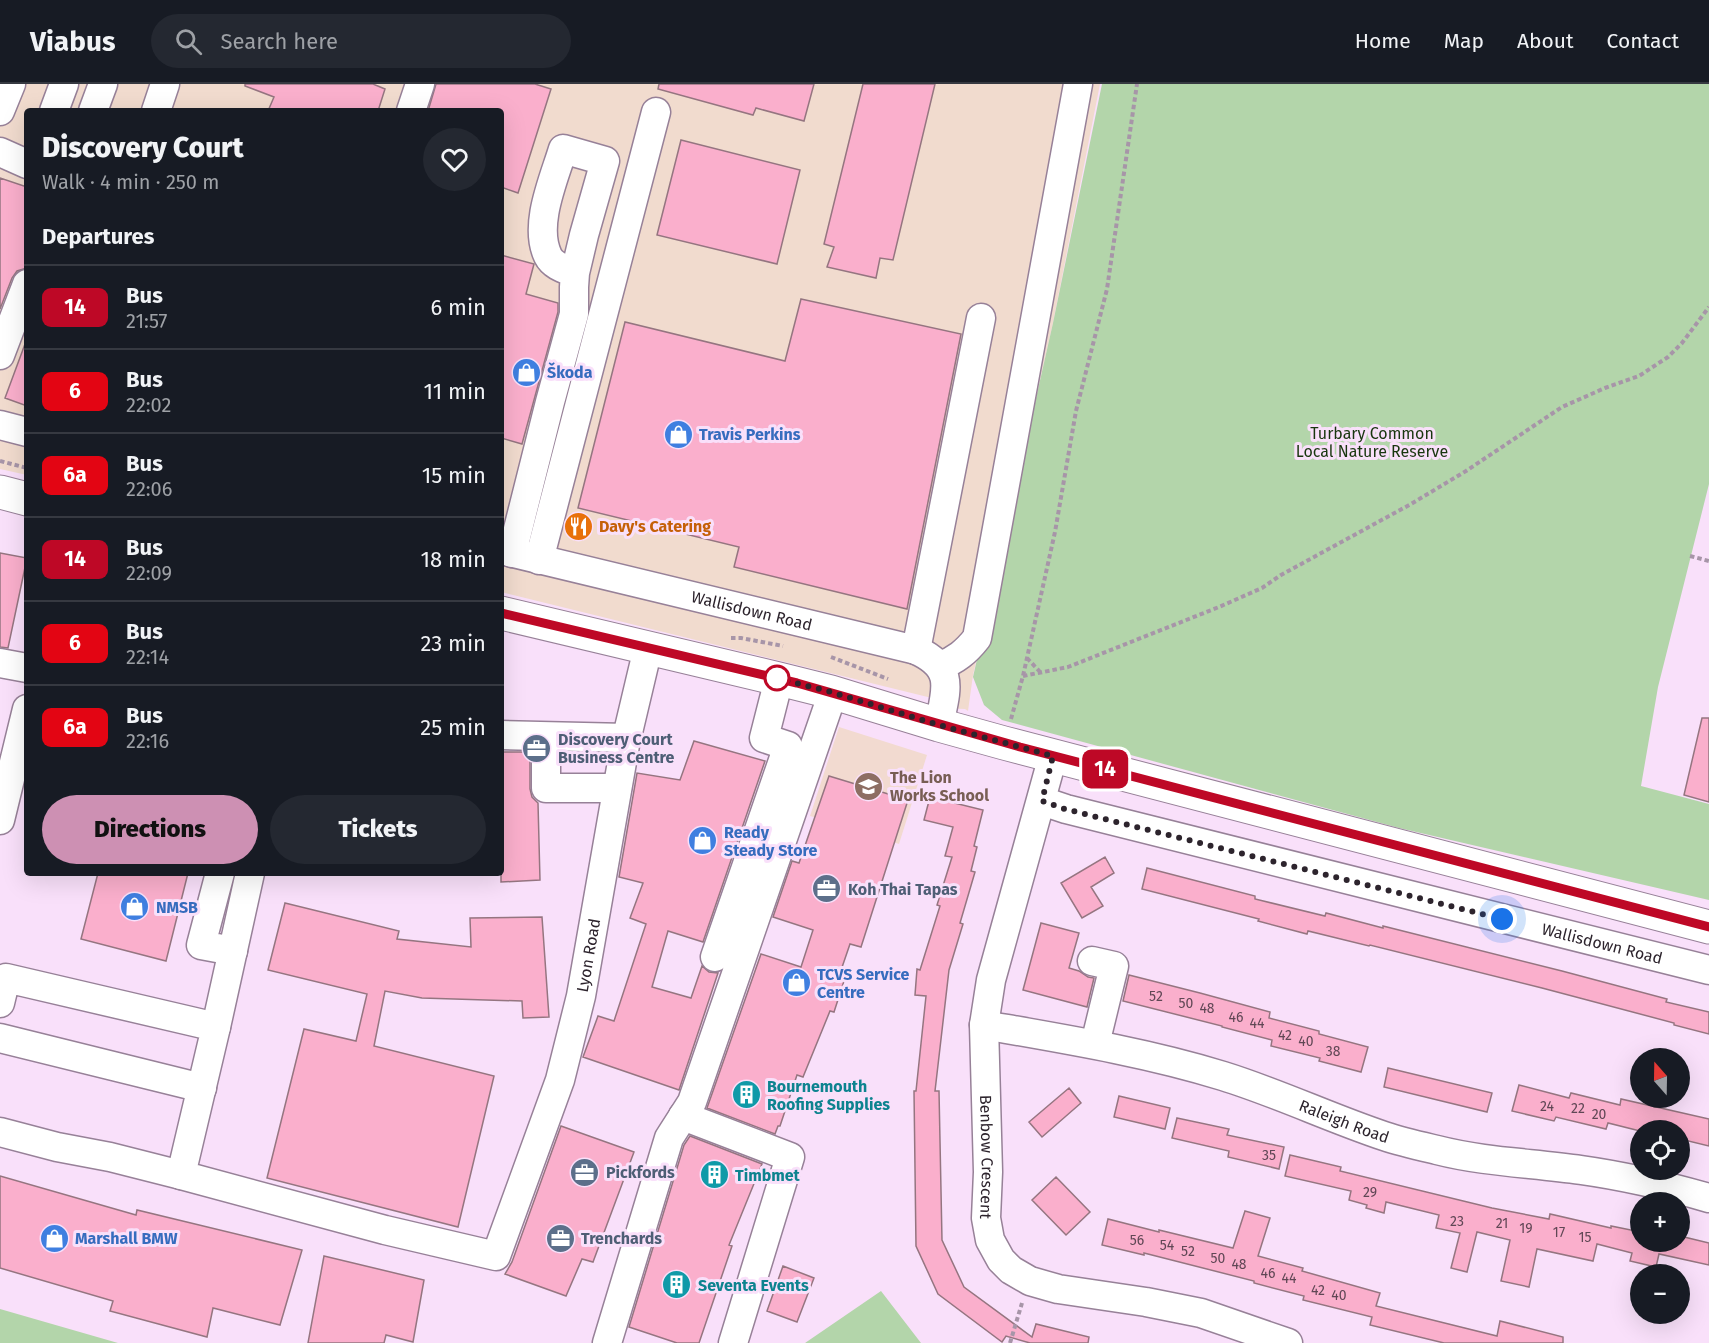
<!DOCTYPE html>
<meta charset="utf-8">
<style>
body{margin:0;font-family:"Fira Sans",sans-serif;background:#242831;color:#f1f3f6;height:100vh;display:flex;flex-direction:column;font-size:22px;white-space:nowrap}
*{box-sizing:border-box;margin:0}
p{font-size:20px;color:#9ea1a6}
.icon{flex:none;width:33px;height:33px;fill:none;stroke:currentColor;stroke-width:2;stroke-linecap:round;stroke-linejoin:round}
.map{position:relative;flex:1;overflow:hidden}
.panel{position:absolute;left:24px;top:24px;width:480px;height:768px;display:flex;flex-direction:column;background:#171b24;border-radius:6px;box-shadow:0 6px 24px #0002}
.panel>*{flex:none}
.badge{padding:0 12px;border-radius:9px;font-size:21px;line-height:39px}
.needle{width:39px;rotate:340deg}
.fabs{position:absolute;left:1630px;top:964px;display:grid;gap:12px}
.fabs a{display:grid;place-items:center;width:60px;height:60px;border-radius:50%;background:#171b24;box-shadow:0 6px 24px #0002;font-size:30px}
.you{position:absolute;width:30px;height:30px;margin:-15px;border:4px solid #fff;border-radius:50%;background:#1a73e8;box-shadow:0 0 0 9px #1a73e833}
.map>.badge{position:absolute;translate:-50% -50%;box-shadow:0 0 0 3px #fff}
h2{padding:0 18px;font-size:22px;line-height:54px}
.round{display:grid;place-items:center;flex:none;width:63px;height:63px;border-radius:32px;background:#242831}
.overview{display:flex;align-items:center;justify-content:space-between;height:102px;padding:0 18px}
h1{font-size:28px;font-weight:800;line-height:45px}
.action{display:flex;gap:12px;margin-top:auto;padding:12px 18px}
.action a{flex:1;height:69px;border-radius:36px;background:#cd90b3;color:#111;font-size:24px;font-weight:800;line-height:69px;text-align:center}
.action a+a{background:#242831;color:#f1f3f6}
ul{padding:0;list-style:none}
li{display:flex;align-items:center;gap:18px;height:84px;padding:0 18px;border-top:2px solid #363941}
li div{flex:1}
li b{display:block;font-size:22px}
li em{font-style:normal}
li .badge{min-width:66px;font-weight:700;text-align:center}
header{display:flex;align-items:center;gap:36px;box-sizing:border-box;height:84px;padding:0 30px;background:#171b24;border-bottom:2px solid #363941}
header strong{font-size:28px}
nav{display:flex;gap:33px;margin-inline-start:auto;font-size:21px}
.search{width:420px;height:54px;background:#242831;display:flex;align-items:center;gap:15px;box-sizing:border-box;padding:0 21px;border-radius:33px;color:#9ea1a6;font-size:22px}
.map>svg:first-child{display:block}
.industrial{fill:#f1dbce}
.education{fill:#f2dad0}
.green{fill:#b3d5aa}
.building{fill:#faafcc;stroke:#957580;stroke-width:1.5}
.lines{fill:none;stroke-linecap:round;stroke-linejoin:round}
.minor-casing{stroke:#978198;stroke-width:31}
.major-casing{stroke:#978198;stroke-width:35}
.path{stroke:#a795a8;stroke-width:4;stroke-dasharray:4.5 3;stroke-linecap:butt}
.minor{stroke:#fff;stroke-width:28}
.major{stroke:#fff;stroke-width:33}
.line-casing{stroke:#fff;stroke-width:14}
.line{stroke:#be0826;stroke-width:9}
.walk{stroke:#2d242d;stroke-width:6;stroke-dasharray:0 10.8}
.stop-dot{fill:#fff;stroke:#be0826;stroke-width:3}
.labels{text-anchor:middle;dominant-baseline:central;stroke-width:6;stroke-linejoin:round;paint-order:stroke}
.number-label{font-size:14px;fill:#604755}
.shop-label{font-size:16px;font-weight:bold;fill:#366cbe;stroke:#f9e0fa;text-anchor:start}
.park-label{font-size:16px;fill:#18360e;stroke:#f9e0fa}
.food-label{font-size:16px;font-weight:bold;fill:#c56008;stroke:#f9e0fa;text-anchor:start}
.street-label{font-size:16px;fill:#2d242d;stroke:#f9e0fa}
.service-label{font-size:16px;font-weight:bold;fill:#4e5e75;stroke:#f9e0fa;text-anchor:start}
.education-label{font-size:16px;font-weight:bold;fill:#785e54;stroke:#f9e0fa;text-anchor:start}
.culture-label{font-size:16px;font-weight:bold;fill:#0d838f;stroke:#f9e0fa;text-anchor:start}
</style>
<header>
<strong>Viabus</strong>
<div class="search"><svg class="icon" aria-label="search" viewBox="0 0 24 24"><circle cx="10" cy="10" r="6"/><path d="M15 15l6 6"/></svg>Search here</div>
<nav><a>Home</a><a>Map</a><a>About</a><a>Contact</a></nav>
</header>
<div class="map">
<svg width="1709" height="1259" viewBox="0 0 1709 1259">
<rect width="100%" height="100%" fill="#f9e0fa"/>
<path class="industrial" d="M0,0H1100L1053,239L973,591L968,627L965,625L942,624L944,617L501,508V27H27V391L0,385Z"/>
<path class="education" d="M839,643L927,671L899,760L810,732Z"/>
<path class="green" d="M1102,0H1709V400L1658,603L1641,702L1709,720V816L1399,744L1002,636L984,621L973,593L1053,239Z
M881,1207L921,1259H805Z
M0,1225L118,1259H0Z"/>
<path class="building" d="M245,0H373L385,5L378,27H268L274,13L245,2Z
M436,0H535L551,5L518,109L501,103V27H428Z
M659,0H814L804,37L756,24L753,31L658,5Z
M863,0H935L893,176L880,174L876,194L827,183L834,163L824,160Z
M681,56L800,86L777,180L657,151Z
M0,94L27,103V184L17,187L12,194L0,225Z
M501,171L534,180L526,210L558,219V228L522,360L501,354Z
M801,215L961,250L907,525L734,483L739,463L578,424L625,238L785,277Z
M25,260H27V322L5,314Z
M0,469L27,474L8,564L0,563Z
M1702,634H1709V718L1684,711Z
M694,657L765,677L703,858L668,847L652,903L691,914L702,882L709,888L718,889L679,1006L583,973L598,932L614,937L646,840L630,834L643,799L619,793L637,689L680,696Z
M501,668H530V705L532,713L538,719L540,796L501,798Z
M829,692L908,716L861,863L850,860L838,895L844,897L834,928L830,927L803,993L797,991L780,1042H778L775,1050L707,1024L761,870L801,883L813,846L773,833L792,777L799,779Z
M930,713L983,726L974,762L977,763L971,787L975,788L960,839L963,840L949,886L935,1007H939L942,1156L964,1203L1032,1253L1036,1240L1089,1253L1088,1259H1030L1006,1252L1002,1258L938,1210L916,1162L914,1007H916L926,912L915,911L917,885L920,886L940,822L937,821L952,773L945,772L953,743L924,736Z
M1105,773L1114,789L1091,803L1103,822L1082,834L1061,799Z
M1147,784L1255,812V815L1325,832L1326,829L1383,844V842L1562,887L1667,915L1666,918L1709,928V950L1674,941V939L1542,904L1370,861L1369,862L1308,847L1307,850L1258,837L1259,835L1142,805Z
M98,789H188L166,877L81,855Z
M285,819L399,847L397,855L471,863L470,834L542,833L549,933L523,934L522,917L422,914L385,907L374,962L494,992L458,1143L267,1094L304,945L356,957L367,910L268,886Z
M1041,839L1079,849L1069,884L1079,887L1088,893L1094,894L1087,923L1023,906Z
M1129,891L1200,909L1270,928L1269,934L1319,947V950L1368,963L1361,988L1319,977L1320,974L1271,962L1272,956L1222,943V942L1123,917Z
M1388,984L1492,1009L1487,1028L1384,1003Z
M1519,1001L1569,1014L1571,1009L1620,1021L1621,1015L1709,1035V1062L1680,1055V1047H1640L1608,1039L1606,1045L1556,1033L1554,1037L1512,1027Z
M1069,1004L1081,1019L1042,1053L1029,1038Z
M1119,1012L1170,1024L1165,1045L1114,1033Z
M1177,1034L1229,1045L1227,1051L1284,1063L1279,1085L1228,1073L1229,1067L1172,1054Z
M561,1042L634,1068L593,1178L582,1175L566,1212L505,1190L512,1178Z
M690,1052L762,1080L729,1161L732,1162L699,1259H677L629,1243L684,1061Z
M1290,1071L1341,1083L1340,1087L1492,1124L1549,1135L1550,1130L1611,1144V1142L1641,1148V1158H1680V1152L1709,1159V1181L1659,1170L1656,1183L1630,1177L1632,1169L1597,1160L1593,1177L1537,1165L1529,1203L1501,1197L1510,1156L1477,1148L1467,1188L1451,1184L1460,1149L1436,1144L1439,1131L1386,1118L1384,1129L1366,1124L1367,1121L1349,1116L1351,1107L1285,1092Z
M0,1092L136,1131L137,1126L302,1166L280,1241L213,1224L207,1253L110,1227L113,1217L0,1184Z
M1056,1093L1090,1128L1066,1151L1032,1116Z
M1245,1127L1270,1134L1258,1172L1303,1184L1302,1187L1380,1209L1376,1222L1497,1252L1500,1237L1563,1253V1259H1444L1370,1241L1372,1233L1303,1216L1304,1212L1254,1199V1197L1144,1169V1171L1102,1161L1108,1135L1159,1148V1146L1233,1164Z
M324,1172L424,1196L413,1258L386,1251L384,1259H308Z
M783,1182L814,1194L797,1238L767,1227Z"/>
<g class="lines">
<defs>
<g id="minor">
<path d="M0,27L11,0"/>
<path d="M54,27L64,0"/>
<path d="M93,27L103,0"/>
<path d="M156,27L165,0"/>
<path d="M411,27L420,0"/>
<path d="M0,68L27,80"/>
<path d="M0,271L27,200"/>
<path d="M0,341L27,348"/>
<path id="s1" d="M501,466L916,566C956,584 946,606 939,641"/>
<path d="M512,469L550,318L574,230V203L575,189L584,151L605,77L563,65C554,95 533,141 548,172C553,182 565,185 575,189"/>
<path d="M539,476L656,28"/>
<path d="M916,566L981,234"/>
<path d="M0,579L27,584"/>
<path d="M940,582C956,576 966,568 977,554L1078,0"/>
<path d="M501,651L627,654"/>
<path d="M546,653V704H617"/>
<path id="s2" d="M1053,672L991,896L984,941L988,1088L986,1134L990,1156L1001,1176L1011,1186L1030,1197L1058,1205L1146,1218L1201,1229L1288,1259"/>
<path id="s3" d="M1042,717L1066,725L1709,886"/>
<path d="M0,736L27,625"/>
<path d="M220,789L201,861L233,867"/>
<path d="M715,873L788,662L764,654L779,595"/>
<path d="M1092,877L1114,882L1095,960"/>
<path id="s4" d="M0,919L6,894L216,943L181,1091L385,1146L496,1172L560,996L581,912L625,661L648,564"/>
<path id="s5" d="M984,941C1064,955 1145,968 1223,992C1278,1009 1330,1034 1384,1052C1402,1058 1420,1062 1437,1066C1484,1078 1533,1079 1581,1086C1624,1092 1667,1102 1709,1114"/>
<path d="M216,943L250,789"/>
<path d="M0,954L202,1004"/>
<path d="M683,1032L790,1073L733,1259"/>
<path d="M0,1048L57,1063L110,1073L181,1091"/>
<path d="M607,1259L669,1054L692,1018L828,623L831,608"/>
</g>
<path id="major" d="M0,408L27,415
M501,529L779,595L831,608L939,641L1004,659L1709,843"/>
</defs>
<use href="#minor" class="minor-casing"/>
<use href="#major" class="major-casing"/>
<path class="path" d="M0,377L27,384
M1690,472L1709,477
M731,554H741L783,562
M831,573L888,595
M1027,574L1041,589
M1023,592L1068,583L1219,523L1262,504L1281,491L1411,420L1466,387L1562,323L1605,304L1639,292L1668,273L1682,259L1709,223
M1011,635L1023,592L1055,448L1076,327L1107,205L1137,0
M1010,1259L1022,1219"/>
<use href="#minor" class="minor"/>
<use href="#major" class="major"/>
</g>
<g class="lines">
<defs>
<path id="line" d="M501,529L797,599L1020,663L1709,843"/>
</defs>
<use href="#line" class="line-casing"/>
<use href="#line" class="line"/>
<path class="walk" d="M777,594L831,608L939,641L1053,672L1042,717L1065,725L1502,835"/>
</g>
<defs>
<symbol id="shop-disc" viewBox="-11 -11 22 22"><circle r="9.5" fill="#3f7fe0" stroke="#f9e0fa"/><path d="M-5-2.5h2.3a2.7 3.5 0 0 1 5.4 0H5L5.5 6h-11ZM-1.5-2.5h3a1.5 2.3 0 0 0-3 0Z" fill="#fff"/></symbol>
<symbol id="restaurant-disc" viewBox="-11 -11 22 22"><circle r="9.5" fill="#e8710a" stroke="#f9e0fa"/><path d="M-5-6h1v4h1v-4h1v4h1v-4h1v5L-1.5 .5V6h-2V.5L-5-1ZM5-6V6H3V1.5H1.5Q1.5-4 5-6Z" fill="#fff"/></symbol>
<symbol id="office-disc" viewBox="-11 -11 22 22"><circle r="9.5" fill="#5c6f8a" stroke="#f9e0fa"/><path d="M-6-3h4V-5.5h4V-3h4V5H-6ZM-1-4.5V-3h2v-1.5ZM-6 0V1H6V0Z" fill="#fff"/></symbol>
<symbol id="school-disc" viewBox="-11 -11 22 22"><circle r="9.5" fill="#8d6e63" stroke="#f9e0fa"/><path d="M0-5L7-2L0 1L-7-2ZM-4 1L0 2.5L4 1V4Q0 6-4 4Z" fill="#fff"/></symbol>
<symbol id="building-disc" viewBox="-11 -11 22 22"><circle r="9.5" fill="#0f9aa8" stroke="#f9e0fa"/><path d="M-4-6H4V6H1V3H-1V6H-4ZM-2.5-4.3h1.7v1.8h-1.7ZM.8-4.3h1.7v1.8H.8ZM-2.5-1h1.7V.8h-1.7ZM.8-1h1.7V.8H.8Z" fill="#fff"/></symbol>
</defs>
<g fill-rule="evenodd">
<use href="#shop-disc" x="510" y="272" width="33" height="33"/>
<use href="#shop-disc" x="662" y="334" width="33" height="33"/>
<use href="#restaurant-disc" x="562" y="426" width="33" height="33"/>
<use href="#office-disc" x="520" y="648" width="33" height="33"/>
<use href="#school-disc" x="852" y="686" width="33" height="33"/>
<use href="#shop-disc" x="686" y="740" width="33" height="33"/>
<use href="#office-disc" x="810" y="788" width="33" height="33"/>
<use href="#shop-disc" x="118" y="806" width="33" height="33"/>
<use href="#shop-disc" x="780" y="882" width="33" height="33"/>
<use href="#building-disc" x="730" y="994" width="33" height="33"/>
<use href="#office-disc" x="568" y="1072" width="33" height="33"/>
<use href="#building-disc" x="698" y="1074" width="33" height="33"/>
<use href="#shop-disc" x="38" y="1138" width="33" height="33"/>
<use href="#office-disc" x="544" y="1138" width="33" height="33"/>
<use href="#building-disc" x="660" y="1184" width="33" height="33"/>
</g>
<circle class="stop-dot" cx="777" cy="594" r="12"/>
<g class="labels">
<g class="number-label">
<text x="1156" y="912">52</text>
<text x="1186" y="919">50</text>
<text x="1207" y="924">48</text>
<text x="1236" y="933">46</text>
<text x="1257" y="939">44</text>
<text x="1285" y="951">42</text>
<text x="1306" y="957">40</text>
<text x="1333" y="967">38</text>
<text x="1547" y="1022">24</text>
<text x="1578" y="1024">22</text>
<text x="1599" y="1030">20</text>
<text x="1269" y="1071">35</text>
<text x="1370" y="1108">29</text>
<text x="1457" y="1137">23</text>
<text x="1502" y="1139">21</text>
<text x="1526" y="1144">19</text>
<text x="1559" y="1148">17</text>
<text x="1585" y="1153">15</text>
<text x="1137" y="1156">56</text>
<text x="1167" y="1161">54</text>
<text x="1188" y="1167">52</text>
<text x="1218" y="1174">50</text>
<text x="1239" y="1180">48</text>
<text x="1268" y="1189">46</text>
<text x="1289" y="1194">44</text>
<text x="1318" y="1206">42</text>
<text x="1339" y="1211">40</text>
</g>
<g class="shop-label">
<text x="547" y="288">Škoda</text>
<text x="699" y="350">Travis Perkins</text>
<text x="724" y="748">Ready<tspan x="724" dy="18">Steady Store</tspan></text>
<text x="156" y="823">NMSB</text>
<text x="817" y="890">TCVS Service<tspan x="817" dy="18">Centre</tspan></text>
<text x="75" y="1154">Marshall BMW</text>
</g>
<g class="park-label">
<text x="1372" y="349">Turbary Common<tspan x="1372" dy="18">Local Nature Reserve</tspan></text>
</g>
<g class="food-label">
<text x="599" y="442">Davy's Catering</text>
</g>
<g class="street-label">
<text stroke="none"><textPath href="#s1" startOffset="258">Wallisdown Road</textPath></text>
<text stroke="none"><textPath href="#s3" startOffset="578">Wallisdown Road</textPath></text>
<text stroke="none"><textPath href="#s4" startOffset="1034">Lyon Road</textPath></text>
<text stroke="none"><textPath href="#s5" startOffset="374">Raleigh Road</textPath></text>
<text stroke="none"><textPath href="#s2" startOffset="410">Benbow Crescent</textPath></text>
</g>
<g class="service-label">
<text x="558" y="655">Discovery Court<tspan x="558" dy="18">Business Centre</tspan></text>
<text x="848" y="805">Koh Thai Tapas</text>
<text x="606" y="1088">Pickfords</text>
<text x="581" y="1154">Trenchards</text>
</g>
<g class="education-label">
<text x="890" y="693">The Lion<tspan x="890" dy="18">Works School</tspan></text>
</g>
<g class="culture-label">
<text x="767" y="1002">Bournemouth<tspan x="767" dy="18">Roofing Supplies</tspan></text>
<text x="735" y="1091">Timbmet</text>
<text x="698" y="1201">Seventa Events</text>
</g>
</g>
</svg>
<div class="fabs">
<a><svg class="needle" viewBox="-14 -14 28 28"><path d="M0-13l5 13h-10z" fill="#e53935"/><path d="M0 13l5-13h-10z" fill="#9ea1a6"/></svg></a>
<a><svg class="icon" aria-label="locate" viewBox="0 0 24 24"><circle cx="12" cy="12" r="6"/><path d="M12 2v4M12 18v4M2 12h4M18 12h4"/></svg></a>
<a>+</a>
<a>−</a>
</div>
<div class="you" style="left:1502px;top:835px"></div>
<b class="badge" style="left:1105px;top:685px;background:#be0826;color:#fff">14</b>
<section class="panel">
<div class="overview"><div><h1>Discovery Court</h1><p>Walk · 4 min · 250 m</p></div><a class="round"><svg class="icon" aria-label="heart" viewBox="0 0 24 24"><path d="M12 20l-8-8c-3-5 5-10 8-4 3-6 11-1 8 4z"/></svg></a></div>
<h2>Departures</h2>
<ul>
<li><span class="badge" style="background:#be0826;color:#fff">14</span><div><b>Bus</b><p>21:57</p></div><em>6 min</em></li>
<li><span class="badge" style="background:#e30513;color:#fff">6</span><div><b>Bus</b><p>22:02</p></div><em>11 min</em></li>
<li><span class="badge" style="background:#e30513;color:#fff">6a</span><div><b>Bus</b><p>22:06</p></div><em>15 min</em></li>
<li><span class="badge" style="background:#be0826;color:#fff">14</span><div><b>Bus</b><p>22:09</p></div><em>18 min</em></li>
<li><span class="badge" style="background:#e30513;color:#fff">6</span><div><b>Bus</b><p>22:14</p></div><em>23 min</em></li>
<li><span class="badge" style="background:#e30513;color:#fff">6a</span><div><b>Bus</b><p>22:16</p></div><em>25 min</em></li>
</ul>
<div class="action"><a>Directions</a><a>Tickets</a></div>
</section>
</div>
